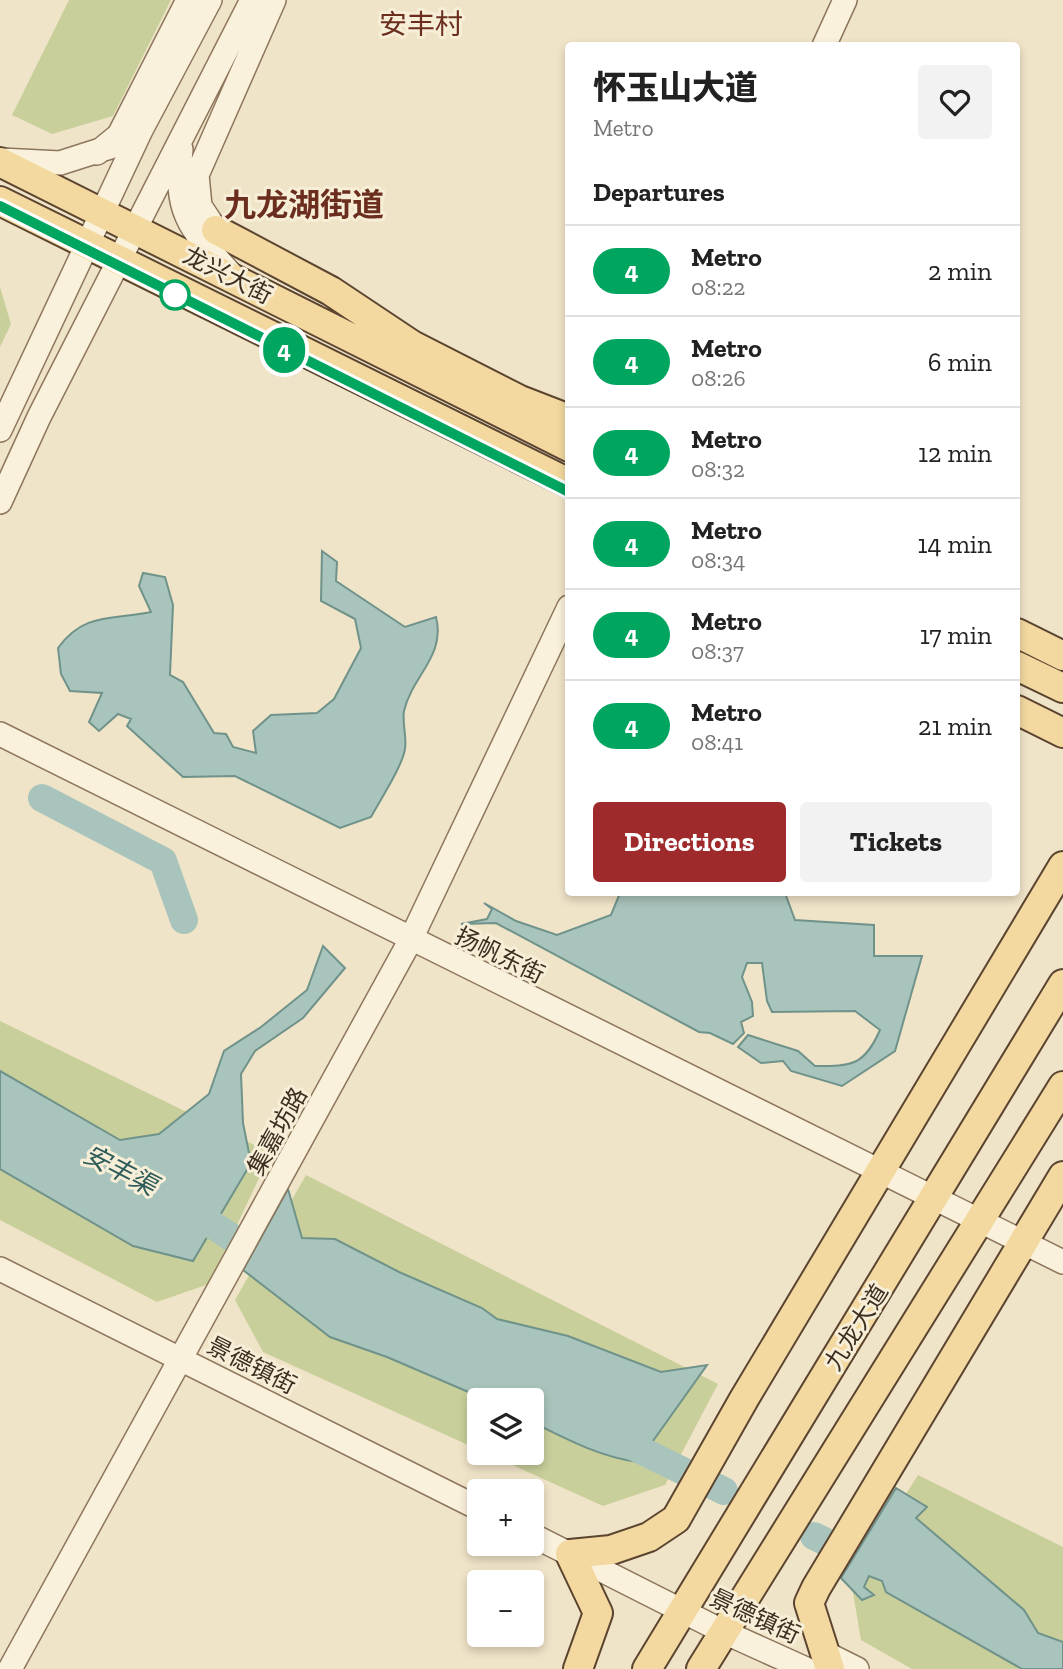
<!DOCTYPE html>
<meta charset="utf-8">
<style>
body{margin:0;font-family:"Zilla Slab","Noto Sans SC",serif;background:#f2f2f2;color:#222;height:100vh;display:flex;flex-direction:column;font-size:26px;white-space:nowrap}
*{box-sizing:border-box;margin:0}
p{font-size:23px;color:#767676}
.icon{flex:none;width:38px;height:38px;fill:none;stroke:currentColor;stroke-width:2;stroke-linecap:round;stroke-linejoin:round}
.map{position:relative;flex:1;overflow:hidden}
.panel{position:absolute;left:565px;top:42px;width:455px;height:854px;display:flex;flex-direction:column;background:#fff;border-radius:7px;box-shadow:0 4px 10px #0003}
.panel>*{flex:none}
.badge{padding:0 14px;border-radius:23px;font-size:24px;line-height:46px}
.buttons{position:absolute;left:467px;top:1388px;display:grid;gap:14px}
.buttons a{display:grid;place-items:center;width:77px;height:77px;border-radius:7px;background:#fff;box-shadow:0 4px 10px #0003;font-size:35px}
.map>.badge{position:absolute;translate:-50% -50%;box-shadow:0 0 0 4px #fff}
h2{padding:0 28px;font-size:26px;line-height:63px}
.round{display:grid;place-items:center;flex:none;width:74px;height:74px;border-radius:7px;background:#f2f2f2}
.summary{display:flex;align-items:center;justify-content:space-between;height:119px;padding:0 28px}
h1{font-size:33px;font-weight:800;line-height:52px}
.button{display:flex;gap:14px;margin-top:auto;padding:14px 28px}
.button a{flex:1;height:80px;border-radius:7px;background:#9e2a2b;color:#fff;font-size:28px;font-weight:800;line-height:80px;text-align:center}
.button a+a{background:#f2f2f2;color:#222}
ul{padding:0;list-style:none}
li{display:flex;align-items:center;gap:21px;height:91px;padding:0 28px;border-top:2px solid #e0e0e0}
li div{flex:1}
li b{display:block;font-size:26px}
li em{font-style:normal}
li .badge{min-width:77px;font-weight:700;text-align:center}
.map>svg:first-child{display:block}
.green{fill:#c9cf9b}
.water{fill:#a9c4bc;stroke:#6f938a;stroke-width:2}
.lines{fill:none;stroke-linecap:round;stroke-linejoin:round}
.river{stroke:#a9c4bc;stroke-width:28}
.minor-casing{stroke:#8d765c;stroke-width:26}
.major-casing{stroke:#5b4430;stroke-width:32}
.minor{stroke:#faf1dc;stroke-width:23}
.major{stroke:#f3d9a0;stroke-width:28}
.line-casing{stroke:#fff;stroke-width:16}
.line{stroke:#00a560;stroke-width:10}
.stop-dot{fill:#fff;stroke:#00a560;stroke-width:3.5}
.labels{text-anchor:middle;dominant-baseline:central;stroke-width:6;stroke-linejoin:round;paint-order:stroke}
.street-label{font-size:24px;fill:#3d2e20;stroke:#f7eed8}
.water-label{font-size:26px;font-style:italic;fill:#2f5d5a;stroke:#f7eed8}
.quarter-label{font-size:28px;fill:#6b2e1e;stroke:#f7eed8}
.district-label{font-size:32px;font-weight:bold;fill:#6b2e1e;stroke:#f7eed8}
</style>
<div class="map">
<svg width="1063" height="1669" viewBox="0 0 1063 1669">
<rect width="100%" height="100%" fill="#f0e4c8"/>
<path class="green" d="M69,0H171L113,116L52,134L12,115Z
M0,287L11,324L0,347Z
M0,1021L271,1153L209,1284L157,1302L0,1220Z
M306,1175L718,1384L665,1485L603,1506L486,1453L532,1452V1400H480L479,1450L263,1352L235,1300Z
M918,1475L1063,1547V1669H912L861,1640L851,1581Z"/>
<path class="water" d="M322,551L337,562L336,581L405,627L436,617C446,656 412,676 404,711C402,723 407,737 405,749C402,767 380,800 371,817L340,828L235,776L183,777L127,726L131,719L118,714L99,731L89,722L102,693L70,691L61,674L58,648C84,612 112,620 151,612L139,586L143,573L165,577L173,605L170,675L183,682L214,733L226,734L233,747L256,753L253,731L271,715L317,713L334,699L361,648L355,619L321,601Z
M620,893H785L795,920L874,925V956H922L895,1051L842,1086L791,1071L783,1061L761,1063L738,1047L748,1035L798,1051L815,1066C852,1066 864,1066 880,1030L855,1011L772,1012L767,1001L762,963H747L742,977L752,1002L753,1016L741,1022L744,1033L733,1044L710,1033L699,1032L496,923L461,924L487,919L492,909L484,903L516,921L557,935L611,915Z
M323,946L345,968L303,1018L255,1051L241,1074L243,1123L251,1163L193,1261L133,1246L0,1169V1071L120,1140L159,1134L209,1094L224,1051L261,1027L307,990Z
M288,1189L302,1238L335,1239L399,1272L482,1308L497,1319L568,1336L661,1372L707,1365L638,1462C600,1457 566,1439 532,1422V1400H487L387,1357L330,1337L243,1270Z
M896,1488L927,1507L916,1518L1024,1610L1038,1633L1063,1642V1669H1022L886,1592L882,1581L869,1576L864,1587L874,1595L862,1600L841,1578Z"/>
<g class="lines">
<path class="river" d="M42,798L163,861L184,920
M184,1206L234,1239
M612,1436L691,1475
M706,1482L724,1491
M814,1536L832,1545"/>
<defs>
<path id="minor" d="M824,46L845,0
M181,149C175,214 188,226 230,273
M97,153L119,135L188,0
M1,160L60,163L110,147
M216,230L200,206L197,175L274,0
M0,430L141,130L210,0
M0,502L39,417L252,0
M0,734L1063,1262
M0,1269L480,1509
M532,1535L724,1632L806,1669
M825,1653L857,1669
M10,1669L410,941L569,607"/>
<path id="major" d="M0,162L569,447
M0,201L569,483
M216,230L331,291L412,345L520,400L569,419
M1017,633L1063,656
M1017,666L1063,688
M1017,710L1063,733
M578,1669L598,1613L570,1554L611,1550L649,1537L676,1519L744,1399L1063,866
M647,1669L1063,984
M701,1669L1063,1086
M830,1669L809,1603L816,1588L1063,1176"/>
</defs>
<use href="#minor" class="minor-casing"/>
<use href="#major" class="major-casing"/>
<use href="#minor" class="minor"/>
<use href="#major" class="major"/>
</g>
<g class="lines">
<defs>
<path id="line" d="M0,206L569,492"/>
</defs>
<use href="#line" class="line-casing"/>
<use href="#line" class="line"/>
</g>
<circle class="stop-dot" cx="175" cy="295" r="14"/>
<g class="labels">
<g class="street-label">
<text transform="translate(228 275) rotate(27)">龙兴大街</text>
<text transform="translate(500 955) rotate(26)">扬帆东街</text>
<text transform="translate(277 1131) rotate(-61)">集嘉坊路</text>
<text transform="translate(856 1327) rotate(-58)">九龙大道</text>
<text transform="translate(252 1365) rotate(27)">景德镇街</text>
<text transform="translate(755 1616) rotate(25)">景德镇街</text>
</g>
<g class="water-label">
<text transform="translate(120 1170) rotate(27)">安丰渠</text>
</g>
<g class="quarter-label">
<text x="421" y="24">安丰村</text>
</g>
<g class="district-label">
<text x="304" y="205">九龙湖街道</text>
</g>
</g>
</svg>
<div class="buttons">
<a><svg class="icon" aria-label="layers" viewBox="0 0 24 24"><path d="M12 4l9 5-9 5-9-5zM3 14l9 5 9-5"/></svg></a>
<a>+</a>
<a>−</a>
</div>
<b class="badge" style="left:284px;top:350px;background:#00a560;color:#fff">4</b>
<section class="panel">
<div class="summary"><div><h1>怀玉山大道</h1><p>Metro</p></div><a class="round"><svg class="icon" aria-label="heart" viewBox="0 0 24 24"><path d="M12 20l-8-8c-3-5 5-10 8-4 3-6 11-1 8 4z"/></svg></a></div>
<h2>Departures</h2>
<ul>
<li><span class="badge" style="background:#00a560;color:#fff">4</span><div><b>Metro</b><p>08:22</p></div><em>2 min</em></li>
<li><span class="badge" style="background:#00a560;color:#fff">4</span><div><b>Metro</b><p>08:26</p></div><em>6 min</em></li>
<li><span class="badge" style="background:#00a560;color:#fff">4</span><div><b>Metro</b><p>08:32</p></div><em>12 min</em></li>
<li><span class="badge" style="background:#00a560;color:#fff">4</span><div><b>Metro</b><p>08:34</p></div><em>14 min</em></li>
<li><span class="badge" style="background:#00a560;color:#fff">4</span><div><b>Metro</b><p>08:37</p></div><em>17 min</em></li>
<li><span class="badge" style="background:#00a560;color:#fff">4</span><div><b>Metro</b><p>08:41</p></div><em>21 min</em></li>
</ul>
<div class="button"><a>Directions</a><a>Tickets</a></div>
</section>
</div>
